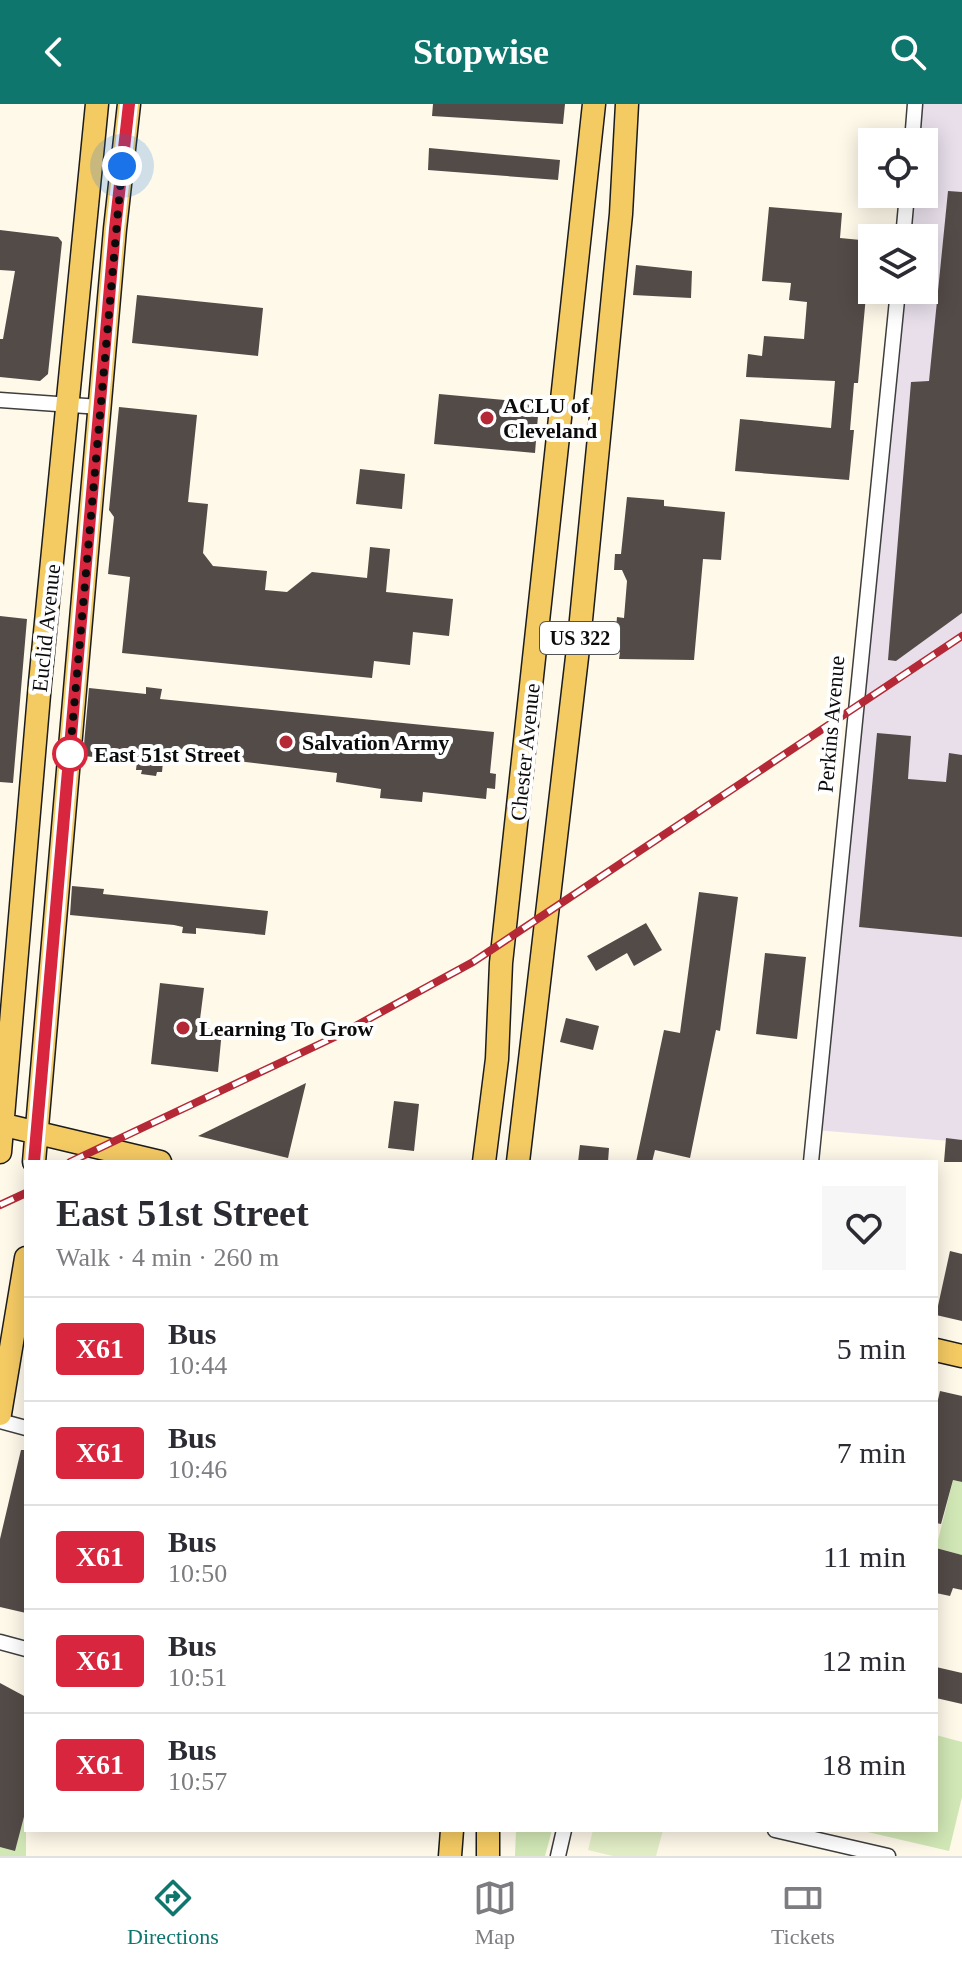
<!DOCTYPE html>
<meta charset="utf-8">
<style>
body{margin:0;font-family:Georgia,serif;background:#f7f7f7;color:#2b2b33;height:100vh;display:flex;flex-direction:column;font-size:30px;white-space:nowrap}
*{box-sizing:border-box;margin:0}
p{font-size:26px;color:#7c7c81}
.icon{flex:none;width:44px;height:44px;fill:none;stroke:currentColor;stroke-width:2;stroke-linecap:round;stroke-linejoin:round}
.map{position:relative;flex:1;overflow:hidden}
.side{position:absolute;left:24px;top:1056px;width:914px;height:672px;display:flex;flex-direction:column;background:#fff;border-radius:0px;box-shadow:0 4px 20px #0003}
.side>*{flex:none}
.badge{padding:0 16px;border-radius:6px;font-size:28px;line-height:52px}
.controls{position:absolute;left:858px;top:24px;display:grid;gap:16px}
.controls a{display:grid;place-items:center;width:80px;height:80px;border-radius:0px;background:#fff;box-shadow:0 4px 20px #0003;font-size:40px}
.you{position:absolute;width:40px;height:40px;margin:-20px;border:6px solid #fff;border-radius:50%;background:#1a73e8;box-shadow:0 0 0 12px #1a73e833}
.map>.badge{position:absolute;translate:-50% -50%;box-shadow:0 0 0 4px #fff}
.round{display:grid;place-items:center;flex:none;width:84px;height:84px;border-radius:0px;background:#f7f7f7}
.summary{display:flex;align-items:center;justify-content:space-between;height:136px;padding:0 32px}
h1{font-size:38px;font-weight:700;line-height:60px}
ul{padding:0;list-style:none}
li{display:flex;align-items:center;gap:24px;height:104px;padding:0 32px;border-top:2px solid #e1e1e2}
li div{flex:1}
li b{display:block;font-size:30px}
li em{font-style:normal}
li .badge{min-width:88px;font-weight:700;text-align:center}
header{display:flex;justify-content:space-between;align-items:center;height:104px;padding:0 32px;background:#0f766e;color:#fff;font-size:36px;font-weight:700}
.tab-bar{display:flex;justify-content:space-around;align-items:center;height:112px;border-top:2px solid #e1e1e2;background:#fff;font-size:22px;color:#7c7c81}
.tab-bar a{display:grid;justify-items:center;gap:4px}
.tab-bar .on{color:#0f766e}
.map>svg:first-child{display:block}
.industrial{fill:#e8dfea}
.green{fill:#d1e7b5}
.pitch{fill:#e2eec6}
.building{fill:#534b48}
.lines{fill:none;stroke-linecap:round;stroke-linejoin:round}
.minor-casing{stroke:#3e3e3e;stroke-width:17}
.primary-casing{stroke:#1c1c1c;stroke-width:25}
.minor{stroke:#fff;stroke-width:14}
.primary{stroke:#f4ca63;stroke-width:22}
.rail-casing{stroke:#b52835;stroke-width:8}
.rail{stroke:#fff;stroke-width:5;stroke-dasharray:15;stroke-linecap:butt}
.line-casing{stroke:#fff;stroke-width:18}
.line{stroke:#d7263d;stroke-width:12}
.walk{stroke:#0b0b0b;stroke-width:8;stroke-dasharray:0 14.4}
.poi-dot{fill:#b52835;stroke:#fff;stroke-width:3}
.stop-dot{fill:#fff;stroke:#d7263d;stroke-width:4}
.labels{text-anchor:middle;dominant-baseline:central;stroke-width:8;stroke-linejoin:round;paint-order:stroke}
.shield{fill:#fff;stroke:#545454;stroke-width:2}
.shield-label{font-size:20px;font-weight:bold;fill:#0b0b0b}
.poi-label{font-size:22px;font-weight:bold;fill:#0b0b0b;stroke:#fff;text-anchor:start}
.street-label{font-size:22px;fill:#0b0b0b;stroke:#fff}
.stop-label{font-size:22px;font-weight:bold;fill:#0b0b0b;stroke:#fff;text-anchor:start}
</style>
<header><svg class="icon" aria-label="back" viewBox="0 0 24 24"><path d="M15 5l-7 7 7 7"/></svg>Stopwise<svg class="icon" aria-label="search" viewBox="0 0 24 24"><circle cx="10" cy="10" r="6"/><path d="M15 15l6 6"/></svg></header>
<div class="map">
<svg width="962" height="1752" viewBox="0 0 962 1752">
<rect width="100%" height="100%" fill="#fef9e9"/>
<path class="industrial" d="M915,0H962V1038L815,1026L898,186H924V134H903L907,90H924V38H912Z"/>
<path class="green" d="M953,1376L962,1378V1451L936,1444Z
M936,1631L962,1638V1693L949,1747L859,1726H936Z
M26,1701V1752H0V1739L16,1742Z
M516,1726H552L545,1752H515Z"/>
<path class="pitch" d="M593,1726H663L656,1752H613L588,1746Z"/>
<path class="building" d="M433,0H565L563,20L432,12Z
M429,44L560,56L558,76L428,66Z
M948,87L962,88V509L896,557L888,556L911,278L929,277Z
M769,103L842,109L840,134L871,137L858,279H854L850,326H854L849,376L735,367L740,315L831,324L835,277L746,273L748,250L762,252L764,232L804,235L807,198L789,196L791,179L762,177Z
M0,126L58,133L62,138L48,270L40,277L0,273V235H3L15,167L0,166Z
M636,161L692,167L691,194L633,191Z
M137,191L263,204L258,252L132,239Z
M439,290L539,299L535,349L434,340Z
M119,303L197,311L188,398L208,400L203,449L213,462L267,467L265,486L287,488L312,468L367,474L370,443L390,445L386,488L453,495L449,532L413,528L410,561L374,557L372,574L122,549L130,473L108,470L114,413L109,406Z
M360,365L405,370L402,405L356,400Z
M627,393L664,396V402L725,408L721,456L703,455L694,556L619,555L620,548L614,547L617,513L624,514L627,477L622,466H614L615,450H621Z
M0,512L27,515L13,679L0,678Z
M146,583L162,585L160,595L494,628L490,669L496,670L495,685L487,684L486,695L423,688L422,698L380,694L381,685L336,678L337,669L164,648L162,668H157L156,672L141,670L142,666H136L137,657L83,652L89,584L146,590Z
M877,629L911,632L908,675L946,678L949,649L962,651V833L859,823Z
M72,782L104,785L103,790L268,807L265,831L196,824V830L182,829L183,823L174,821L70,811Z
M699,788L738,793L720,927L716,926L690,1054L655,1046L652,1058H636L664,926L680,929Z
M646,819L662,846L634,862L627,849L596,867L587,852Z
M765,849L806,853L797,935L756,930Z
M160,879L204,884L199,923L222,926L218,968L151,960Z
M566,914L599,922L593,946L560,938Z
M306,979L288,1054L198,1032Z
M394,997L419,1000L414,1047L388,1044Z
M946,1034L962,1036V1058H944Z
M580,1041L609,1044L608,1058H578Z
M950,1147L962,1150V1217L936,1211Z
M940,1287L962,1292V1378L953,1376L941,1420L936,1419V1304Z
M21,1346H26V1509L0,1503V1435Z
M936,1444L962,1451V1486L953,1484L950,1492L936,1489Z
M936,1563L962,1569V1600L936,1594Z
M0,1579L26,1593V1705L15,1747L0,1743Z"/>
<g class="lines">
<defs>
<path id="minor" d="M912,38L915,0
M903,134L907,90
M0,296L100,303
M811,1058L898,186
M0,1317L26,1324
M0,1538L26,1545
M775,1726L888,1752
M558,1752L564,1726"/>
<path id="primary" d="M0,1020L160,1058
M0,1048L40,579L97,0
M34,1058L115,125L129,0
M484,1058L497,955L501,859L594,0
M518,1058L579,536L621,110L627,0
M936,1246L962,1252
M0,1310L26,1154
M450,1752L452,1726
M488,1752V1726"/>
</defs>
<use href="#minor" class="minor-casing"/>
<use href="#primary" class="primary-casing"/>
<use href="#minor" class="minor"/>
<use href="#primary" class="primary"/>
<defs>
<path id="rail" d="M70,1058L339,931L473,858L962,532
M0,1101L26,1089"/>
</defs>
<use href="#rail" class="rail-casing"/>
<use href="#rail" class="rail"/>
</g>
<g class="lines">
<defs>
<path id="line" d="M34,1058L115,125L129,0"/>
</defs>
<use href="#line" class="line-casing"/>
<use href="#line" class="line"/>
<path class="walk" d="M70,650L69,660L122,62"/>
</g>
<g class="poi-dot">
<circle cx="487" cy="314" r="8"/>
<circle cx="286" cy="638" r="8"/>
<circle cx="183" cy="924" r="8"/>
</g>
<circle class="stop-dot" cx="70" cy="650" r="16"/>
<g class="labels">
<rect class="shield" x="540" y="518" width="80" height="32" rx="6"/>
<g class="shield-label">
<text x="580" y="534">US 322</text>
</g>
<g class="poi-label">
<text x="503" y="301">ACLU of<tspan x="503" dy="25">Cleveland</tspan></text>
<text x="302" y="638">Salvation Army</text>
<text x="199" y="924">Learning To Grow</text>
</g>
<g class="street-label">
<text transform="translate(46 524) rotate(-84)">Euclid Avenue</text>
<text transform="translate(831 620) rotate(-85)">Perkins Avenue</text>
<text transform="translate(525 648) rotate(-84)">Chester Avenue</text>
</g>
<g class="stop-label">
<text x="94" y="650">East 51st Street</text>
</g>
</g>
</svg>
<div class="controls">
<a><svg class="icon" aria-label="locate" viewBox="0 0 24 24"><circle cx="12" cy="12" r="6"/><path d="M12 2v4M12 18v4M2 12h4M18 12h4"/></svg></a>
<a><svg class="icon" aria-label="layers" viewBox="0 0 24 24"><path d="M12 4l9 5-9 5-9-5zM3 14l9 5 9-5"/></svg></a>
</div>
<div class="you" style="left:122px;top:62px"></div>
<section class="side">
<div class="summary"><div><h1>East 51st Street</h1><p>Walk · 4 min · 260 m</p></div><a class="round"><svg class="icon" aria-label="heart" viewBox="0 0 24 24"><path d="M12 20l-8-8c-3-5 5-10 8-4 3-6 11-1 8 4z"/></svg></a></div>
<ul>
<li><span class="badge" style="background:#d7263d;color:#fff">X61</span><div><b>Bus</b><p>10:44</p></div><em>5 min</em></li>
<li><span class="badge" style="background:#d7263d;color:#fff">X61</span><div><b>Bus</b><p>10:46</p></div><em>7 min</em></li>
<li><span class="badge" style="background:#d7263d;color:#fff">X61</span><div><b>Bus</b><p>10:50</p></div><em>11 min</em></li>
<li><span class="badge" style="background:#d7263d;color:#fff">X61</span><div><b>Bus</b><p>10:51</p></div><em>12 min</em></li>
<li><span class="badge" style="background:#d7263d;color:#fff">X61</span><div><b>Bus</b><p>10:57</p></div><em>18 min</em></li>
</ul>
</section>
</div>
<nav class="tab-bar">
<a class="on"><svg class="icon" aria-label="directions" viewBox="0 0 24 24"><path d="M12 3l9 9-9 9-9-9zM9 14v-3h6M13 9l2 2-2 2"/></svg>Directions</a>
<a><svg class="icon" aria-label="map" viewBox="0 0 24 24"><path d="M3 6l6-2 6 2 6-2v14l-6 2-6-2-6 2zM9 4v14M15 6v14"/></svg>Map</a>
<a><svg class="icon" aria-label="tickets" viewBox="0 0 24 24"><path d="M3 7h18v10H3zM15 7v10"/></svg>Tickets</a>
</nav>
